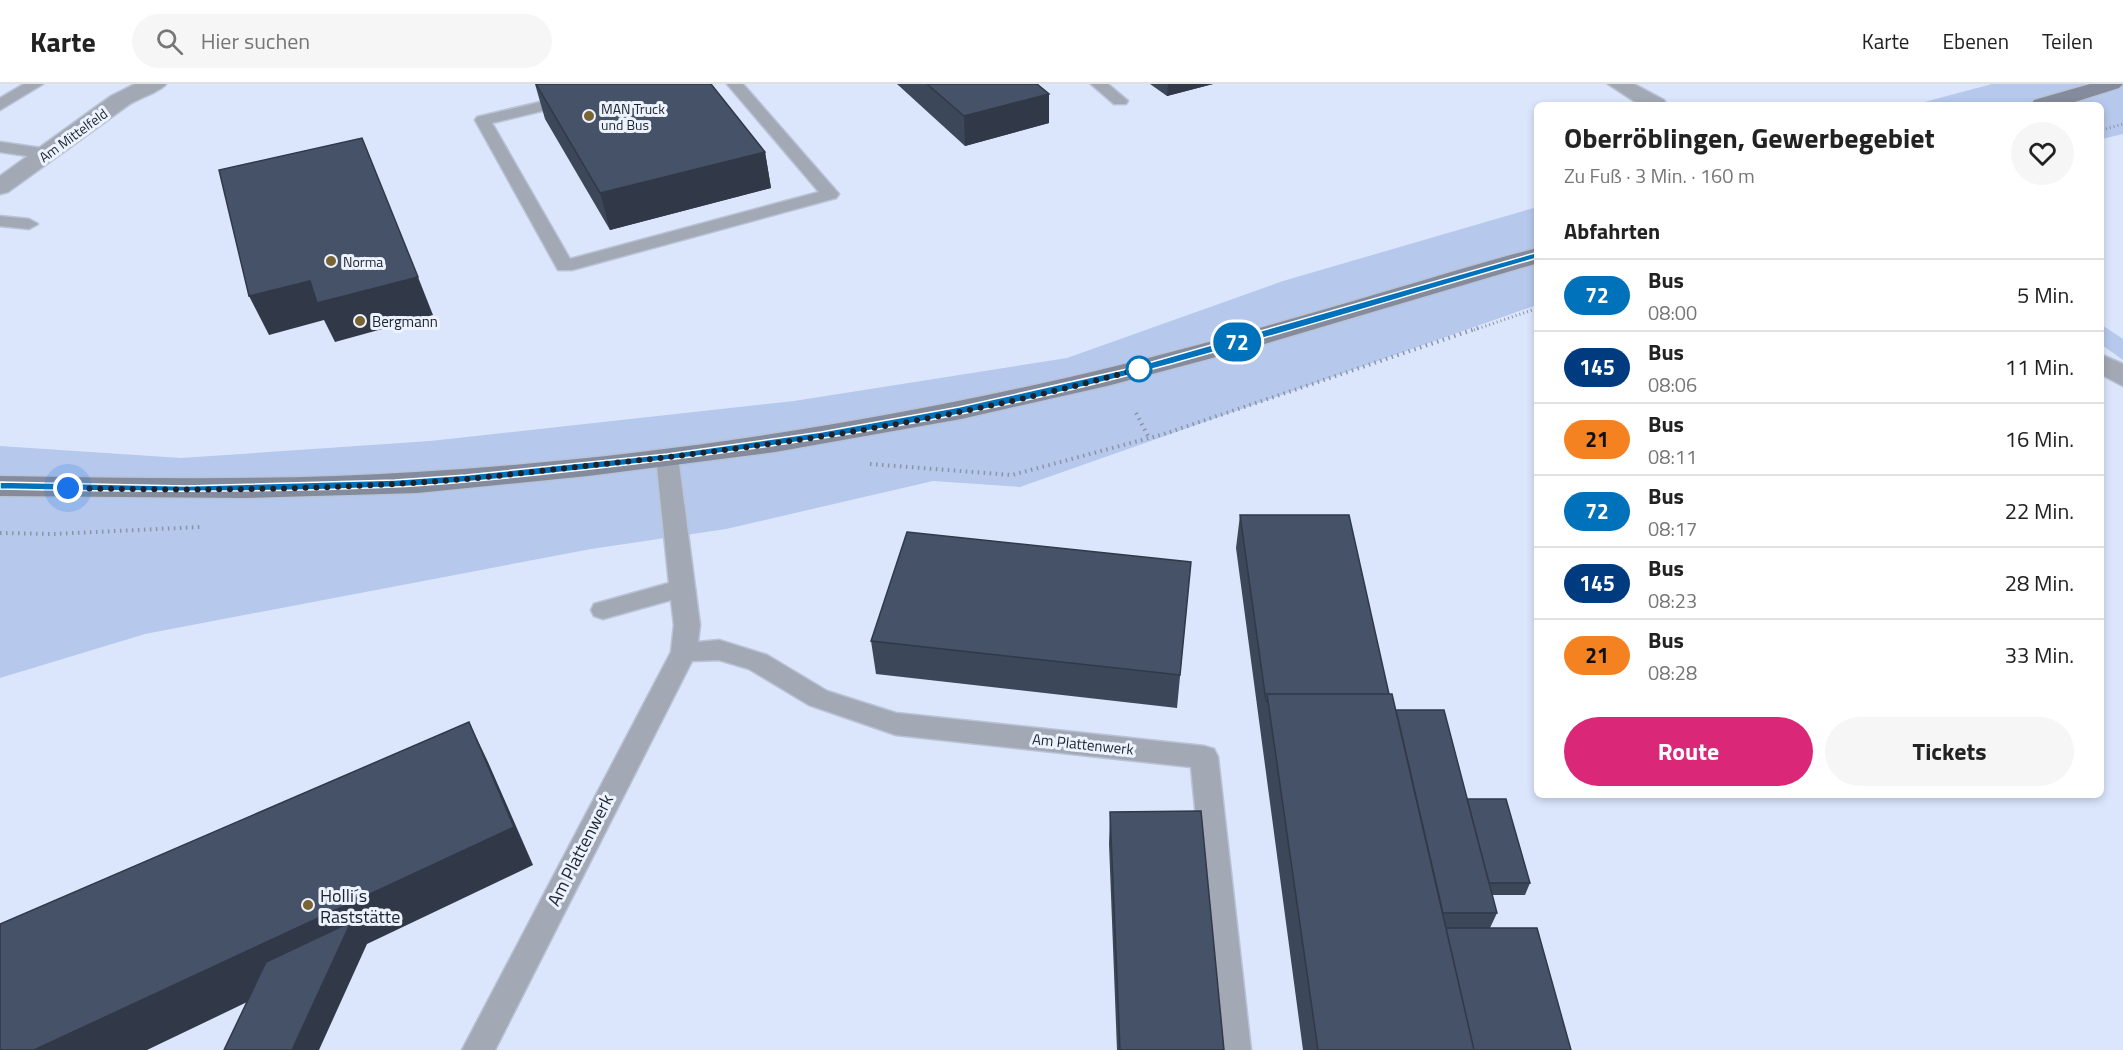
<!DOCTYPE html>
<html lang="de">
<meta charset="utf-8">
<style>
body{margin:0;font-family:"Titillium Web",sans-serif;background:#f6f6f6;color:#222;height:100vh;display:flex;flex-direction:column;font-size:22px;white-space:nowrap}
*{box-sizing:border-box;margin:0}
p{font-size:20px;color:#767676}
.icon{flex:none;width:33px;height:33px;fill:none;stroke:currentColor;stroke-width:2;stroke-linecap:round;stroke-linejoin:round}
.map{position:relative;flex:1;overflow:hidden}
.panel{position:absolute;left:1534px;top:18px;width:570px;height:696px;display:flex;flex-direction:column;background:#fff;border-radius:9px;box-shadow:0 3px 9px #0003}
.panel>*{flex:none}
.badge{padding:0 12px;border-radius:20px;font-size:21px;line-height:39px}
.you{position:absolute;width:30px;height:30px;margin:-15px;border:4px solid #fff;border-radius:50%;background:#1a73e8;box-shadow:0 0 0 9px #1a73e833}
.map>.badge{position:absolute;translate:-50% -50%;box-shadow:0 0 0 3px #fff}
h2{padding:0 30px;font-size:22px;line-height:54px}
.round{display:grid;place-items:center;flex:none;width:63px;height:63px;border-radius:32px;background:#f6f6f6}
.summary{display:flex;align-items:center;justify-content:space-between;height:102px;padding:0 30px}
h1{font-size:28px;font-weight:700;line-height:45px}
.cta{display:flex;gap:12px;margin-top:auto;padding:12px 30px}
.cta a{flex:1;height:69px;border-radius:36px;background:#db2777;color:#fff;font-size:24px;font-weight:700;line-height:69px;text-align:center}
.cta a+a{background:#f6f6f6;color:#222}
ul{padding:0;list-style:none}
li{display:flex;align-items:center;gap:18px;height:72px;padding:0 30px;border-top:2px solid #e0e0e0}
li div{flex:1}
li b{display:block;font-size:22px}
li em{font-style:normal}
li .badge{min-width:66px;font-weight:700;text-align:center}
header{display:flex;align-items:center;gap:36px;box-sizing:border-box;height:84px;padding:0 30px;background:#fff;border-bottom:2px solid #e0e0e0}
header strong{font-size:28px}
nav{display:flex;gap:33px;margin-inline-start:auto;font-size:21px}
.search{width:420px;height:54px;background:#f6f6f6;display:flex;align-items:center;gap:15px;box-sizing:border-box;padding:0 21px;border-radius:33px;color:#767676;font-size:22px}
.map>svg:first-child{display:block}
.green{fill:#b6c8ec}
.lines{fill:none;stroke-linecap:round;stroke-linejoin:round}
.lane-casing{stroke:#b9c3d7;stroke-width:3}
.street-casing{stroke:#b9c3d7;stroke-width:3}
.secondary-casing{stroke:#b9c3d7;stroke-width:3}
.path-far1{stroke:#8b94a5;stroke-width:3;stroke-dasharray:1 3;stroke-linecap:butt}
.path{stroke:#8b94a5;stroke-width:4;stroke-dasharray:1.5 4.5;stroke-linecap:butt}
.lane{fill:#a3a9b4;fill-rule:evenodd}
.street{fill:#a3a9b4;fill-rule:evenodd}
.secondary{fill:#838b9c;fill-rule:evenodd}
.wall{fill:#3c4759}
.shaded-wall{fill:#313949}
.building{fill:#465268;stroke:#313949;stroke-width:1.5}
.line{fill:#0072bc;stroke:#fff;stroke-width:1.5}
.walk{stroke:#1d222c;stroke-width:6;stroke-dasharray:0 10.8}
.poi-dot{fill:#7b6434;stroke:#edf3fe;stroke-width:2}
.stop-dot{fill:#fff;stroke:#0072bc;stroke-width:3}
.labels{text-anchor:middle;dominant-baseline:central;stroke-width:6;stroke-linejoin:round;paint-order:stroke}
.far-poi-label{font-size:14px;fill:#1d222c;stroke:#edf3fe;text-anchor:start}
.far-street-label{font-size:14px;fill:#1d222c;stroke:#edf3fe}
.poi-label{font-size:15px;fill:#1d222c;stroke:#edf3fe;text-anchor:start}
.street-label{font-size:15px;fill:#1d222c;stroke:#edf3fe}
.near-street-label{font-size:18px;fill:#1d222c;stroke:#edf3fe}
.near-poi-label{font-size:18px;fill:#1d222c;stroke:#edf3fe;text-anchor:start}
</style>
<header>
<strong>Karte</strong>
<div class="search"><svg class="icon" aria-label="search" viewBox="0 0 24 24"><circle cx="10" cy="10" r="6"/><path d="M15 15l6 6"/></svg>Hier suchen</div>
<nav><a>Karte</a><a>Ebenen</a><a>Teilen</a></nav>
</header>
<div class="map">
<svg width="2123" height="966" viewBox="0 0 2123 966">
<rect width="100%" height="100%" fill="#dbe6fc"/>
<path class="green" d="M1992,0H2123V50L2102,55V21H1913Z
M1537,123V221L1020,403L933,397L726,445L591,465L145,550L0,594V362L181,374L430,357L794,317L1067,274L1283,197Z
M2102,241L2123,255V276L2102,261Z"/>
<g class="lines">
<defs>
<path id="lane" d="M24,0H43L0,26V14Z
M616,0H644L641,3L492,39L570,175L819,108L727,0H743L839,110L836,114L572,186H558L475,36L477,33Z
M1091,0H1108L1128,17L1126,20H1114Z
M0,58L48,65L56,70L48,75L0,68Z
M0,132L29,135L38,140L29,145L0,142Z
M667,366L675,368L678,373L700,541L698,558L719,556L767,571L827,607L896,629L1204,662L1214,665L1218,673L1251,966H1219L1191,683L896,651L809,621L749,585L719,576L692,577L495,966H462L671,568L674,541L671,516L603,535L594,532L591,526L594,520L669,499L656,373L659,368Z"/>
<path id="street" d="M135,0H166C160,8 136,15 127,22L8,108L0,110V92L111,12Z
M1608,0H1634L1664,16L1667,21H1640Z
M2102,271L2123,280V302L2102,291Z"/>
<path id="secondary" d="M2090,0H2123L2119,4L2065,21H2031L2034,16Z
M1538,164V179L1261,261L1107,302L961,335L775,368L588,392L417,409L246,414L0,412V392C138,394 278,397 416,388C622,376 829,346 1030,302C1150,276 1269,242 1387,207C1437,193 1487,176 1538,164Z"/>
</defs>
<use href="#lane" class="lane-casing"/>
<use href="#street" class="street-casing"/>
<use href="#secondary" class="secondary-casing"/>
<path class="path-far1" d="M2102,46L2123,40
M1474,246L1538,224"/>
<path class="path" d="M1136,329L1149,354
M870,380L1012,391L1164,350L1478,244
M0,449L53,450L200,443"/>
<use href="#lane" class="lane"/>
<use href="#street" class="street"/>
<use href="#secondary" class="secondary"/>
</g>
<path class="wall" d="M535,0L765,68L771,104L610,146L545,35Z
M897,0H1037L1049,39L965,62Z
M1150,0H1213L1167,12Z
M1240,431L1389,610L1396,626L1467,715L1530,799L1525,811H1492L1497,829L1490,844L1571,966H1303L1236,464Z
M1191,478L1177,624L876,590L871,557Z
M1110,728L1224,966H1117L1109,760Z"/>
<path class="shaded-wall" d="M1168,0H1213L1167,12Z
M1049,10V39L965,62L964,32Z
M765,68L771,104L610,146L600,109Z
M418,193L433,231L335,258L324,236L269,251L249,212L310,197Z
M469,638L488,678L533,781L367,860L319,966H292L333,877L147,966H34Z"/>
<path class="building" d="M536,0H711L765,68L600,109Z
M927,0H1037L1049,10L964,32Z
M362,54L418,193L317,219L310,197L249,212L219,86Z
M1240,431H1349L1389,610H1267L1268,617H1266Z
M907,448L1191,478L1180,591L871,557Z
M1267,610H1392L1474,966H1318Z
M1396,626H1444L1497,829H1443Z
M469,638L514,743L34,966H0V840Z
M1467,715H1506L1530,799H1489Z
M1201,727L1224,966H1120L1110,728Z
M351,838L292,966H224L266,878Z
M1446,844H1537L1571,966H1474Z"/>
<path class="line" d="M1538,168L1542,171L1541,173C1347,228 1154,292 956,331C832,355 707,372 582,386C519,393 457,400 394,403C262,409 131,408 0,405V398L186,402L395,396L466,391L667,370L821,348L959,323L1127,285Z"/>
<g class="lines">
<path class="walk" d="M68,404C200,407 335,406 467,395C519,390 572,383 624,378C799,359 976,332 1145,283L1139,285"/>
</g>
<g class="poi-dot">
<circle cx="589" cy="32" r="6"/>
<circle cx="331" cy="177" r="6"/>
<circle cx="360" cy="237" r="6"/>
<circle cx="308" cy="821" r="6"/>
</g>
<circle class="stop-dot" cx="1139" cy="285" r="12"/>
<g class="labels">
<g class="far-poi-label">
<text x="601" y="24">MAN Truck<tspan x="601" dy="16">und Bus</tspan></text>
<text x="343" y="177">Norma</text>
</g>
<g class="far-street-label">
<text transform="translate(73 51) rotate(-36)">Am Mittelfeld</text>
</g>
<g class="poi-label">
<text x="372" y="237">Bergmann</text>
</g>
<g class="street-label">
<text transform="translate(1083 660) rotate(6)">Am Plattenwerk</text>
</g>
<g class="near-street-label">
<text transform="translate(580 766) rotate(-63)">Am Plattenwerk</text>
</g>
<g class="near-poi-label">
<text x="320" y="811">Holli´s<tspan x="320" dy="21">Raststätte</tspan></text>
</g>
</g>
</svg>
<div class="you" style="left:68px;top:404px"></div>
<b class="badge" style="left:1237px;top:258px;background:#0072bc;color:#fff">72</b>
<section class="panel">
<div class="summary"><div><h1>Oberröblingen, Gewerbegebiet</h1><p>Zu Fuß · 3 Min. · 160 m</p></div><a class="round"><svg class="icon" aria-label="heart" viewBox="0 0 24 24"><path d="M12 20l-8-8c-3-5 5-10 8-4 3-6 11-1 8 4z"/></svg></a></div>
<h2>Abfahrten</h2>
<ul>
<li><span class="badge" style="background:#0072bc;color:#fff">72</span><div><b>Bus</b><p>08:00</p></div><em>5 Min.</em></li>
<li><span class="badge" style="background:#003b80;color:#fff">145</span><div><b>Bus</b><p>08:06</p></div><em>11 Min.</em></li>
<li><span class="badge" style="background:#f58220;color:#111">21</span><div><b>Bus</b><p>08:11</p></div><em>16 Min.</em></li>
<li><span class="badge" style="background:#0072bc;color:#fff">72</span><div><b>Bus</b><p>08:17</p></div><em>22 Min.</em></li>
<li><span class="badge" style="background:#003b80;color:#fff">145</span><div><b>Bus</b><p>08:23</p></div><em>28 Min.</em></li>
<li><span class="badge" style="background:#f58220;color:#111">21</span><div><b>Bus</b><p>08:28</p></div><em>33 Min.</em></li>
</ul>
<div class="cta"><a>Route</a><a>Tickets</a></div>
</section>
</div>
